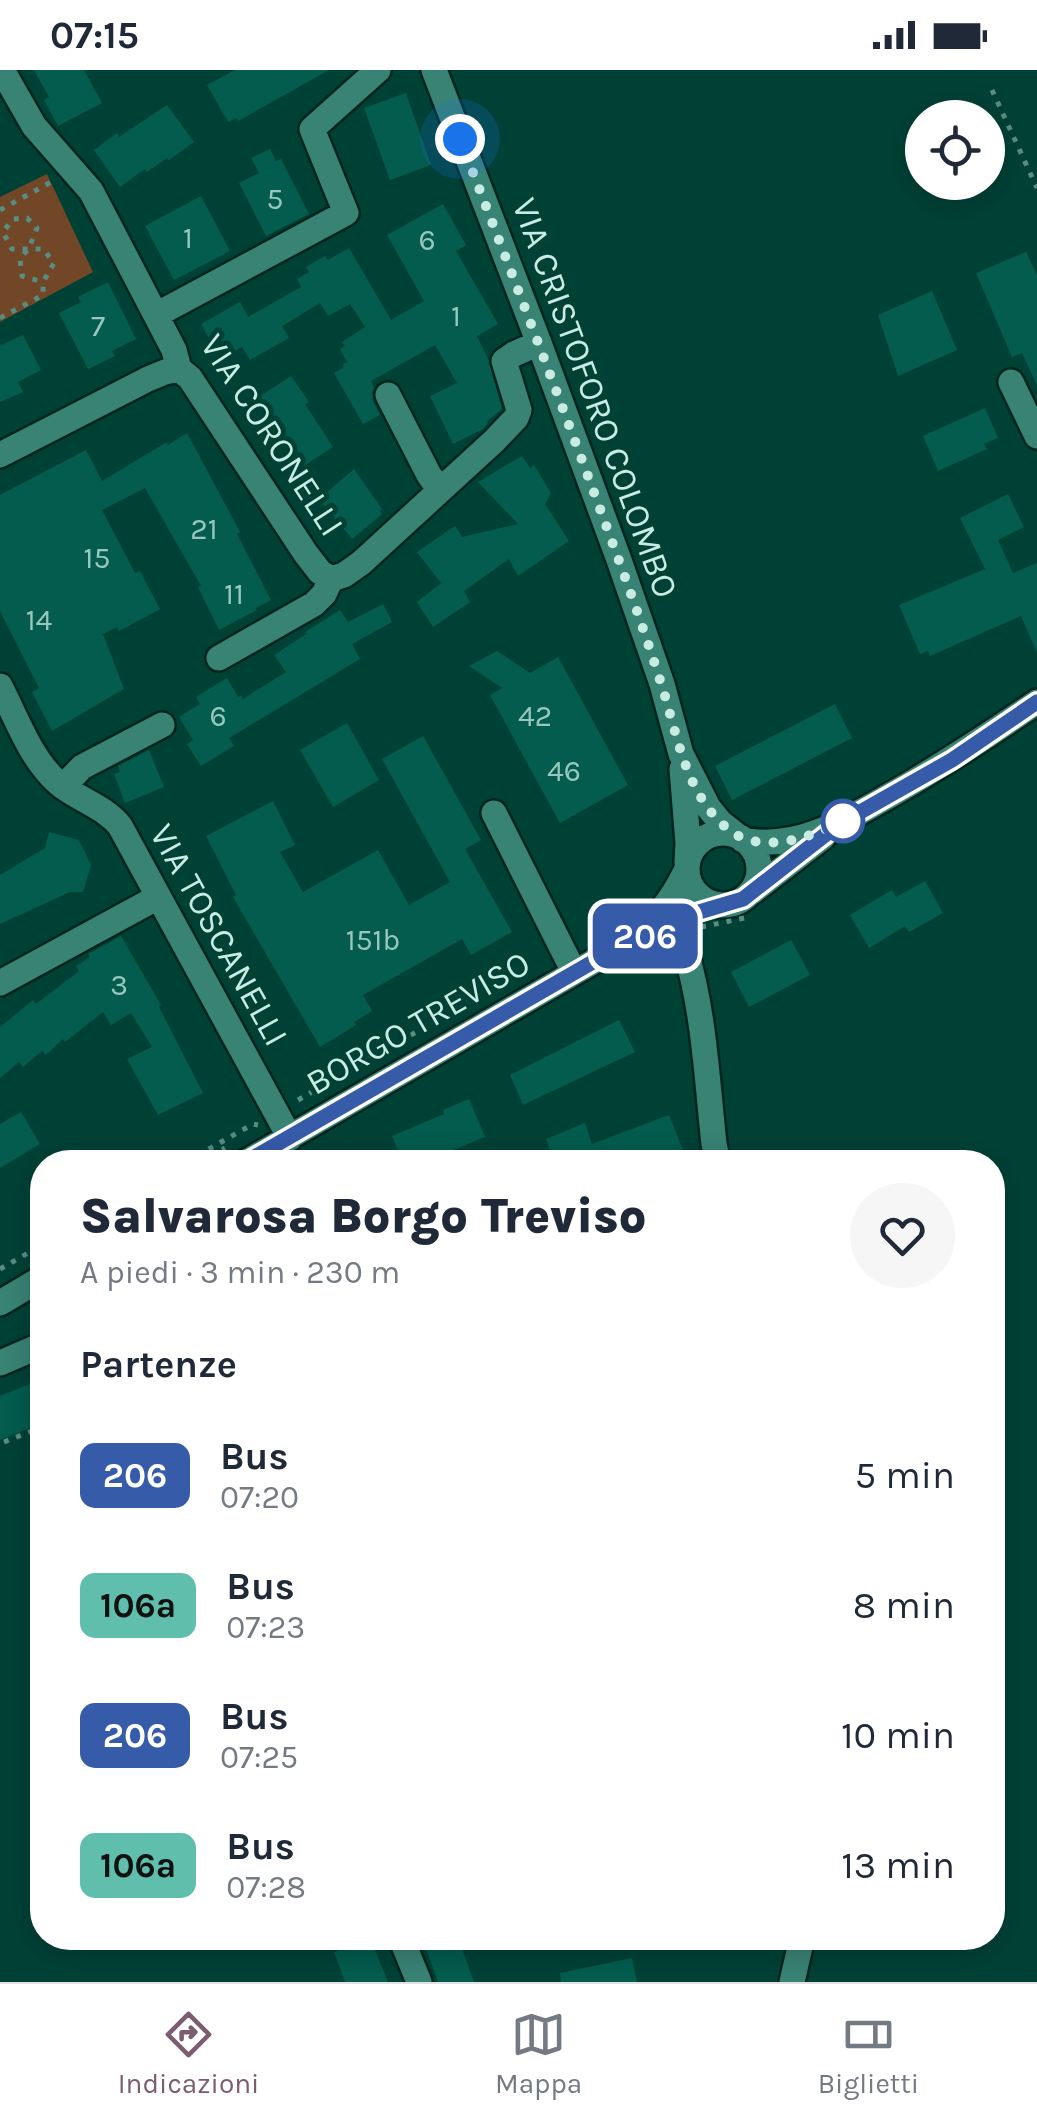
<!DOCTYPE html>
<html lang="it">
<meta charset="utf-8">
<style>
body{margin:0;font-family:Karla,sans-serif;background:#f6f6f7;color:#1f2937;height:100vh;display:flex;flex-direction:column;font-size:38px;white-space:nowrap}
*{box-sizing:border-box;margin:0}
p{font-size:32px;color:#747a83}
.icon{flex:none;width:55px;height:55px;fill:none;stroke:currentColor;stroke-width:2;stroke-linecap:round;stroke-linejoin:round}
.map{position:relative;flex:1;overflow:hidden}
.details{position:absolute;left:30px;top:1080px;width:975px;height:800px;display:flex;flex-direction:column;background:#fff;border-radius:40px;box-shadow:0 5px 25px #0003}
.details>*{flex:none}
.badge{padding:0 20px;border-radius:15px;font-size:35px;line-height:65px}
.tools{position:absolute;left:905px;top:30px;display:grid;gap:20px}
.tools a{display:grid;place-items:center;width:100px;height:100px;border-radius:50%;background:#fff;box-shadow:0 5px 25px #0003;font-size:50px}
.you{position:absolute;width:50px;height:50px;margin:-25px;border:8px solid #fff;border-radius:50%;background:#1a73e8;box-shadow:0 0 0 15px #1a73e833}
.map>.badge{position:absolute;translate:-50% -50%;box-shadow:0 0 0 5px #fff}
h2{padding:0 50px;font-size:38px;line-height:90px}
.round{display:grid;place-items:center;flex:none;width:105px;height:105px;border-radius:52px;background:#f6f6f7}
.head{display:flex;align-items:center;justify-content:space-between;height:170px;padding:0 50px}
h1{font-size:48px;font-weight:800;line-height:75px}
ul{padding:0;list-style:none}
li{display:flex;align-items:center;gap:30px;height:130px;padding:0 50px}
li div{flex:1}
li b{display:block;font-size:38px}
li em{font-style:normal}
li .badge{min-width:110px;font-weight:700;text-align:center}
.status{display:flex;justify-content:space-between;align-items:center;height:70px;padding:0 50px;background:#fff;direction:ltr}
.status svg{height:28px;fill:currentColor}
.tab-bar{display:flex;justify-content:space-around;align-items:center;height:140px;border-top:2px solid #e0e1e3;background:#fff;font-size:28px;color:#747a83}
.tab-bar a{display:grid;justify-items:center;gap:5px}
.tab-bar .current{color:#7d5c71}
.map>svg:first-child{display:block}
.green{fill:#714727}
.building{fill:#035c4e}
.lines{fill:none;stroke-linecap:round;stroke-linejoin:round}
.minor-casing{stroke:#00251e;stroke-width:30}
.path{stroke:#598c82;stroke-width:5;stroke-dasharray:5 8;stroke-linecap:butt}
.minor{stroke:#398374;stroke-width:25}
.line-casing{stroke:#fff;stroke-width:22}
.line{stroke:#365ba9;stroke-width:15}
.walk{stroke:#c9ece2;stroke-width:10;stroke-dasharray:0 18}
.stop-dot{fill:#fff;stroke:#365ba9;stroke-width:5}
.labels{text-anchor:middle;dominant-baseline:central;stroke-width:10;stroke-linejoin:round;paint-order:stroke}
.number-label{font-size:30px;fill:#98c8bd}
.street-label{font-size:35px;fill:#c9ece2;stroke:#004136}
</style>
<div class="status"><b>07:15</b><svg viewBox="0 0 49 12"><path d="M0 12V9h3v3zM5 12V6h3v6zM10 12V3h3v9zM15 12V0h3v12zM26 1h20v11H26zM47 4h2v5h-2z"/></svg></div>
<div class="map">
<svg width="1037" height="1912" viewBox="0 0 1037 1912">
<rect width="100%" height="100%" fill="#004136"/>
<path class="green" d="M47,104L93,202L0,252V127Z"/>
<path class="building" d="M34,0H84L102,33L58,56L44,30L49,27Z
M235,0H329L238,51L237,48L228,52L207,15Z
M406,23L431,95L390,110L364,38Z
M167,35L194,72L169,90L167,88L147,102L145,99L120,117L94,80L117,63L119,67Z
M270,79L276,91L281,89L309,144L266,166L239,113L259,103L251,88Z
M201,126L230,181L174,210L145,156Z
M443,134L466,175L456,181L498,254L477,266L488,289L502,339L487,351L488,353L483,359L453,374L430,326L457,313L435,275L371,311L374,317L372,323L373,332L380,345L363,354L334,303L344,297L343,294L347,292L340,279L345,276L342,272L365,257L350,234L328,246L320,233L282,256L289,268L250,290L242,277L220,289L201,254L240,232L248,247L301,217L297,209L309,202L306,197L325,186L328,190L349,178L391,250L424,231L387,165Z
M1026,182L1037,205V315L1022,283L1012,287L976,203Z
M108,212L136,269L112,281L115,286L88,299L59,243L81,232L78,227Z
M932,221L957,280L898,306L878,245Z
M23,265L41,300L18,312L23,322L0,332V273L1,275Z
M291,306L309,332L305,334L333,377L299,399L268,353L272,350L257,328Z
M985,338L998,368L984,374L987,379L938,401L923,366Z
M187,363L240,462L237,464L271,530L256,538L257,540L219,560L198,517L201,516L145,418L102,440L135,503L140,501L160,539L119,561L117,557L103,564L124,619L52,661L32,622L39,618L0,541V425L86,380L102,411L167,372L168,375Z
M522,386L530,398L534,395L551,423L545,434L569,471L518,506L509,489L464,521L470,532L433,557L417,532L441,513L417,482L455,456L462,467L518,454L478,412Z
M354,399L382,439L380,441L382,444L352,469L319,429Z
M1008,424L1024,457L998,470L1013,503L1037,493V583L1021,546L930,586L928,581L920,584L899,535L985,499L960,448Z
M383,534L392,552L352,574L360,589L229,668L234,676L201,696L187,674L193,670L179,647L200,634L196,627L227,608L238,627L241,625L243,629L286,602L274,585L306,564L305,562L340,540L348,552Z
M497,581L530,603L558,587L628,715L560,753L490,625L502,618L469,596Z
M835,634L852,668L732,730L715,696Z
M347,653L379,710L333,737L300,680Z
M423,666L481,770L465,779L512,862L471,885L462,869L363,925L372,941L354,952L356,955L320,977L233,827L236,825L206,766L273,731L295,775L280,782L303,822L378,780L409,835L450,812L382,689Z
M149,680L164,717L125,733L114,704L120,702L118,696Z
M49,762L79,770L91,795L83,822H70L0,854V805L45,778Z
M925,811L943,843L909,862L905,856L869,878L850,845L892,820L896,827Z
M121,866L161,935L159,937L203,1023L158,1045L127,989L152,977L131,943L111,955L103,942L65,972L63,969L46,985L42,981L23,997L19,992L0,1008V957L33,930L36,934L79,901L76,896L90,887L88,884Z
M791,870L810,905L749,937L731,902Z
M619,950L635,982L523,1035L510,1005Z
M469,1029L485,1067L424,1092H403L392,1066L444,1044L443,1040Z
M21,1042L40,1074L0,1098V1054Z
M669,1045L685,1085L664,1092H548V1090L552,1088L546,1069L585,1053L592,1074Z
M42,1309V1353L0,1370V1326Z
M370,1868L388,1912H345L334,1882Z
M449,1868H458L474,1912H438L425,1876Z
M632,1888L637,1912H561L560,1903Z"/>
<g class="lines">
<defs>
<path id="minor" d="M2,0L34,56L91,121L174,280L179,299L190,308L306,484L320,502L331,509
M434,0L539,273L619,490L662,614L681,684L708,737L720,752L739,767
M156,245L346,143L312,59L378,0
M1011,312L1037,366
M388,325L429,405L440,420
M0,385L148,309L165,302L179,299
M219,588L314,534L324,524L331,509L344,505L361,493L494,371L516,348L519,340L504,291L514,284L539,273
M0,616C16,647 30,687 56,711C75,729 103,735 120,756L290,1068
M682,699L688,773L687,792
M63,717L82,697L162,655
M494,743L574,902
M687 799a36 36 0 1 1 72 0a36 36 0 1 1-72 0Z
M743,770C798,781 848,749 894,723C943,695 990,664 1037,632
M752,822L823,767
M670,831C667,849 680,865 686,882C704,943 707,1010 714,1074L718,1092
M0,913L158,827
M246,1092L624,874C654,852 670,834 686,801
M0,1233L42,1208
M0,1293L42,1275
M401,1868L419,1912
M792,1912L802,1868"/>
</defs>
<use href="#minor" class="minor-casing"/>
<path class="path" d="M992,20L1037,118
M0,140L51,112
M0,248L43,225V212L54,193L43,179H12L3,162L13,149L27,148L37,158L29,178L20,189L22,206L43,212
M701,857L749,847
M596,859L617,846
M298,1030L470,931
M186,1092L253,1054L258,1055
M199,1092L225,1078
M0,1199L42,1175
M4,1372L42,1357"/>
<use href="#minor" class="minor"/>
</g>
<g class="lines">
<defs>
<path id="line" d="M246,1092L624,874L699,842L743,829L839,754L952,690L1037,632"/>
</defs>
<use href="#line" class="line-casing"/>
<use href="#line" class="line"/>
<path class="walk" d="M460,69C514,208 567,348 618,488C633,529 647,569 660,610C677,661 684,724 729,760C761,785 810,768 843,751"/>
</g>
<circle class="stop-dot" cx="843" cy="751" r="20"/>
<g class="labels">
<g class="number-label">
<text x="275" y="129">5</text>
<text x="188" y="168">1</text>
<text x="427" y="170">6</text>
<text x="456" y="246">1</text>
<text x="98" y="256">7</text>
<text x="204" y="459">21</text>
<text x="97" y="488">15</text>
<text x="234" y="524">11</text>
<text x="39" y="550">14</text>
<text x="218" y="646">6</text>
<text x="535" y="646">42</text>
<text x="564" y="701">46</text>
<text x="373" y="870">151b</text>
<text x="119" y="915">3</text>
</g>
<g class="street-label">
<text transform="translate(595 328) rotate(70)">VIA CRISTOFORO COLOMBO</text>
<text transform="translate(272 365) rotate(57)">VIA CORONELLI</text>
<text transform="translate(219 865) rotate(61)">VIA TOSCANELLI</text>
<text transform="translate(418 953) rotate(-30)">BORGO TREVISO</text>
</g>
</g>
</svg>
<div class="tools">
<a><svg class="icon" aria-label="locate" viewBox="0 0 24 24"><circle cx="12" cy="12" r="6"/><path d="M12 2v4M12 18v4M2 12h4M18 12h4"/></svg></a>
</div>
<div class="you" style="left:460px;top:69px"></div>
<b class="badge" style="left:645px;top:866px;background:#365ba9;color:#fff">206</b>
<section class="details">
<div class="head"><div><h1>Salvarosa Borgo Treviso</h1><p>A piedi · 3 min · 230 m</p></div><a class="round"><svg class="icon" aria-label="heart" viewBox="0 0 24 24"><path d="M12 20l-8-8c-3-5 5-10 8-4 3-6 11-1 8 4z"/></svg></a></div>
<h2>Partenze</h2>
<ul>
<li><span class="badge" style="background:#365ba9;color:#fff">206</span><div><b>Bus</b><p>07:20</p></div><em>5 min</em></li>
<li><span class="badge" style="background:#5fbeac;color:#111">106a</span><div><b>Bus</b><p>07:23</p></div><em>8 min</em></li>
<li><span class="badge" style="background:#365ba9;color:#fff">206</span><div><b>Bus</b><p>07:25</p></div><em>10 min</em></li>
<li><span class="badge" style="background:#5fbeac;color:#111">106a</span><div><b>Bus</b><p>07:28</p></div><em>13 min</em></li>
</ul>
</section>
</div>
<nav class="tab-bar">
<a class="current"><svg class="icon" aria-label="directions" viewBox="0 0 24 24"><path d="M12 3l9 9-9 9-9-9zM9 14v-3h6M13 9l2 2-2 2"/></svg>Indicazioni</a>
<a><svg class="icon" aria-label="map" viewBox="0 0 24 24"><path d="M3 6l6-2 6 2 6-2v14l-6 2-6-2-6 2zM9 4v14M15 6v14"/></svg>Mappa</a>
<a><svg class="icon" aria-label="tickets" viewBox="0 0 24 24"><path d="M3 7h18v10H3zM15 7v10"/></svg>Biglietti</a>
</nav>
